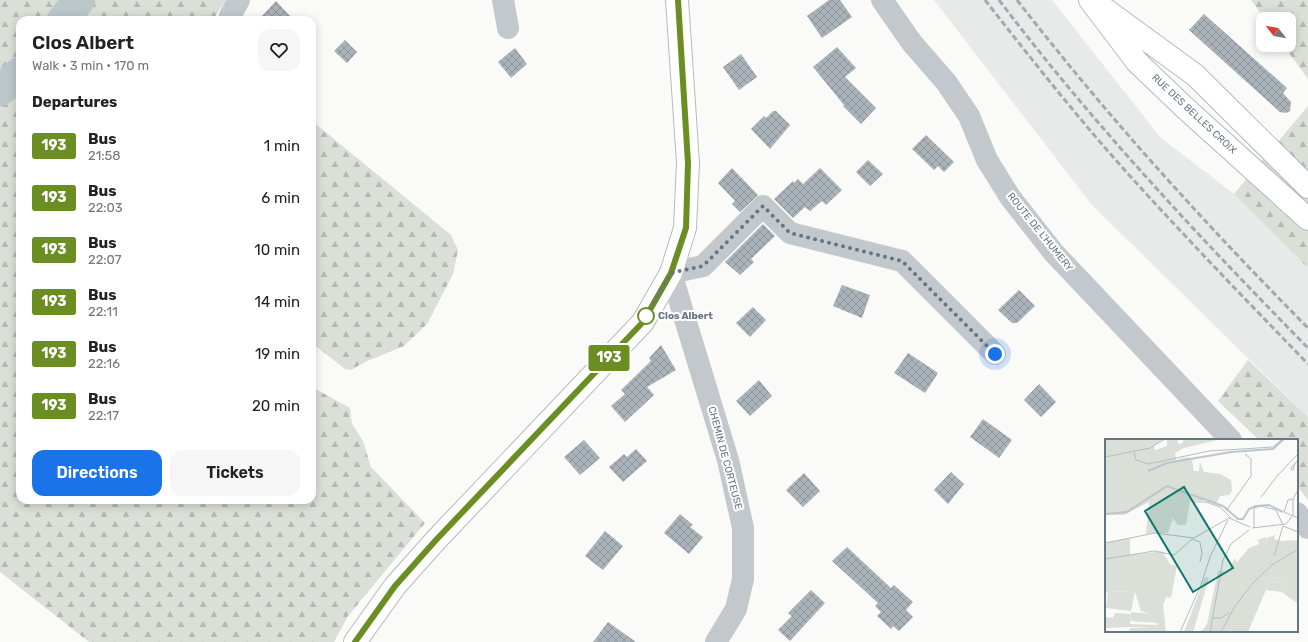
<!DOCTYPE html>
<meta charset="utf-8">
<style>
body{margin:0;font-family:Rubik,sans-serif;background:#f6f6f6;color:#222;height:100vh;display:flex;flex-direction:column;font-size:15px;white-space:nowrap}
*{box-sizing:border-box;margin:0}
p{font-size:13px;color:#767676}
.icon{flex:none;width:22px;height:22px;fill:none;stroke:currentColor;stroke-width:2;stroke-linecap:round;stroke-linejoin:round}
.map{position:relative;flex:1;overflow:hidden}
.side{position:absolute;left:16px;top:16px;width:300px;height:488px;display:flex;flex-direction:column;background:#fff;border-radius:12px;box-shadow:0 2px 10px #0003}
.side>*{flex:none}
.badge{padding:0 8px;border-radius:3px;font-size:14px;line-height:26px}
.needle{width:26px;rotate:301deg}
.tools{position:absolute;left:1256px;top:12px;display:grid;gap:8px}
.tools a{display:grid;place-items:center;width:40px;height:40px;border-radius:8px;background:#fff;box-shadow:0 2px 10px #0003;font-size:20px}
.you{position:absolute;width:20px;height:20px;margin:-10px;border:3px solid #fff;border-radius:50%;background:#1a73e8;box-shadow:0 0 0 6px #1a73e833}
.map>.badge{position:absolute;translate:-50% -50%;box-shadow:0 0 0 2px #fff}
h2{padding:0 16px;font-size:15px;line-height:36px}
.round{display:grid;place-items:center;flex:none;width:42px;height:42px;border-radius:12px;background:#f6f6f6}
.summary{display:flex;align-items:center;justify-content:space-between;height:68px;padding:0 16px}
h1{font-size:19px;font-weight:600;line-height:30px}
.action{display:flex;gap:8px;margin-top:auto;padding:8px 16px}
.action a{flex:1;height:46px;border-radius:12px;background:#1a73e8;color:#fff;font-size:16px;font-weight:600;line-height:46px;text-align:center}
.action a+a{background:#f6f6f6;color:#222}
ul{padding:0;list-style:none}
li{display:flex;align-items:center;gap:12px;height:52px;padding:0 16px}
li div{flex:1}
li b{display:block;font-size:15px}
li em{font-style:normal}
li .badge{min-width:44px;font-weight:700;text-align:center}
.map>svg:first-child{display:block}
.built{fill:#e8e9e9}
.forest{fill:url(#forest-firs)}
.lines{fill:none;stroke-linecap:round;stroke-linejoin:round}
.river{stroke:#bbc7cb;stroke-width:32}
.building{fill:url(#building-cross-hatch)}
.major-casing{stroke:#b5babe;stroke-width:24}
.minor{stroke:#c3c8cc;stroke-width:22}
.major{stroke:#fff;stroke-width:22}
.rail{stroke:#a2aab0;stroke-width:3;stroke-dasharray:6 3;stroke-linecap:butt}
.line-casing{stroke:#fff;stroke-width:9}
.line{stroke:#6b8e23;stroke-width:6}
.walk{stroke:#657683;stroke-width:4;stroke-dasharray:0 7.2}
.stop-dot{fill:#fff;stroke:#6b8e23;stroke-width:2}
.labels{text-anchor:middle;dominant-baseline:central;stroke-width:4;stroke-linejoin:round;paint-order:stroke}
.street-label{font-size:10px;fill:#657683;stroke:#fff}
.stop-label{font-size:10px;font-weight:bold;fill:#657683;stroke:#fff;text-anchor:start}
.inset-river{fill:none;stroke:#bbc7cb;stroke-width:2}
.inset-road{fill:none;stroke:#b5bdc2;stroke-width:1}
.view{fill:#0f766e;fill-opacity:0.15;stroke:#0f766e;stroke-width:2}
.inset-edge{fill:none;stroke:#657683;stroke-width:2}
</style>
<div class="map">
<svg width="1308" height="642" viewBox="0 0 1308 642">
<defs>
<pattern id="forest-firs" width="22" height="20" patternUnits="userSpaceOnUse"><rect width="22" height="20" fill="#dadfd7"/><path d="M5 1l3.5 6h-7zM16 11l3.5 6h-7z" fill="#b4b9b4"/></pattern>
<pattern id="building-cross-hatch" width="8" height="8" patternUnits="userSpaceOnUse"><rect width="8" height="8" fill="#aab3b9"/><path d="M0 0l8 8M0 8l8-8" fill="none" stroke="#8e969c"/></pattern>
</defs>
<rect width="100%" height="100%" fill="#fafaf8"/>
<path class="built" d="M934,0H1052L1161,138L1234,194L1308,268V417L1092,205Z"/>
<path class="forest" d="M0,0H226L213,20H20V500H312V387L350,408L352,424L363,441L371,467L425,523L348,616L334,642H89L0,572Z
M1251,0H1308V79L1283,45H1289V19H1265Z
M1308,106V268L1234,194Z
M312,121L451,235L458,250L453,274L427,324L404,346L365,362L351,370L345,369L312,343Z
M1248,360L1308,417V500L1297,486V440H1259L1218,401Z"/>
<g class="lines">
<path class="river" d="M63,20L79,0
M0,90L20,73"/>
</g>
<path class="building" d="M829,0H840L852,17L822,38L807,16Z
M276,1L294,20H258Z
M1204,14L1287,88L1283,93L1291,102L1290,111L1286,113L1280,112L1189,30Z
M345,40L357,52L347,63L334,51Z
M837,47L856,68L845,77L876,108L861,124L843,106L844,105L813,67Z
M515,48L527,64L511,78L498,62Z
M741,54L757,77L739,90L723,67Z
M773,111H776L790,125L770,149L751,129L764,116L766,118Z
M926,135L954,162L944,172L938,166L934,170L912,149Z
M868,160L883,174L870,186L856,172Z
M732,168L758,195L740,212L732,204L735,201L718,183Z
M820,168L842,190L826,205L822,201L810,211L805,207L793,218L774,199L793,181L794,183L798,179L803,184Z
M763,224L775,236L751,259L754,262L740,275L725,262Z
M842,285L870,295L862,318L833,306Z
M1019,290L1035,306L1017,323H1012L998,310Z
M753,307L766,320L750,337L736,323Z
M661,345L676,370L647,387L654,395L625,422L611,406L625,394L621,390L651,361L649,358Z
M908,353L938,373L925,393L894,373Z
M759,380L772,396L750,416L736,401Z
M1039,384L1056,402L1041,417L1024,400Z
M983,419L1012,440L999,458L970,437Z
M584,440L600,458L580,475L564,457Z
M636,449L647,461L623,482L609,467L624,454L627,457Z
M951,472L964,484L948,504L934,490Z
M804,473L820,491L803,507L786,490Z
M680,514L693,525L690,527L703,537L689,554L664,533Z
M605,531L623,546L603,570L585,556Z
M847,547L891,588L894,585L913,602L906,610L913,617L899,631L893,626L891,629L877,616L881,612L875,606L878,603L832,561Z
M811,590L825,603L790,641L778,630L792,616L788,613Z
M608,622L636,642H593Z"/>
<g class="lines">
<defs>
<path id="major" d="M1090,0L1137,62L1184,107L1308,219
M1106,10L1195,75L1308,187
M355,642L395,586L436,540L643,322L671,273L685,228L688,163L677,0"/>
</defs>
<use href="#major" class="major-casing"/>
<path class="minor" d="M503,0L508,28
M882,0L912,43L946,82L969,116L987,160L1010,197L1054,253L1231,440
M230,16L239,0
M1297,513L1308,528
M716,642L736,609L743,579V528L728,460L671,273L703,266L763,206L790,233L902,261L995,354"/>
<use href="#major" class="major"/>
<path class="rail" d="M985,0C1029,56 1074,113 1121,166C1182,234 1245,299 1308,364
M999,0C1093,124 1199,237 1308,348
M1017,0C1107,116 1205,224 1308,328"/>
</g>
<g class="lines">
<defs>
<path id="line" d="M355,642L395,586L436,540L643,322L671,273L686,228L688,163L678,0"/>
</defs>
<use href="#line" class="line-casing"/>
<use href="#line" class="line"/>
<path class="walk" d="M646,316L643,322L671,273L703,266L763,206L790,233L902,261L995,354"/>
</g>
<circle class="stop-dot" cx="646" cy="316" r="8"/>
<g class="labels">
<g class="street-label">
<text transform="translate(1194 114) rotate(43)">RUE DES BELLES CROIX</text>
<text transform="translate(1040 232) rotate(51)">ROUTE DE L'HUMERY</text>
<text transform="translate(725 458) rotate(75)">CHEMIN DE CORTEUSE</text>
</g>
<g class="stop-label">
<text x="658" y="316">Clos Albert</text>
</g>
</g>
<g transform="translate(1105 439)">
<rect width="193" height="193" fill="#fafaf8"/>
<path d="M166,139L181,141L180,148L193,155V165L177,153L161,151ZM3,152L30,153L26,172L1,169ZM26,173L46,175V180L26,179ZM10,174L26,175L25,185L53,186L52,193H24L25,189H49L24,188L0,189V178L8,179Z" fill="#dadfd7"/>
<path d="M0,0H55L56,2L49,7L50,11L62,7V0H73V5L78,4V0H117L79,9L70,14L71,21L83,18L87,21L89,32H94L95,23L99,33L115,35L126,41L127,52L124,56L115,57L111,65L99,60L98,62H85L81,86H73L68,79L63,94L41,95L44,63L19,76H0ZM166,96V98L170,96L169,100L176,102L193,101V155L180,151L181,141L166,139L143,193H96L102,185L113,132L123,133L129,120L132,123L144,109L154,105L153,101L161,98L162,100ZM25,99V116L57,112L65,125L72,127L66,159L61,158L58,166L61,193H52V184L26,182V179H46L45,175L36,172L30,153L3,152L0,155V104ZM100,138L104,139L89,190L88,193H79Z" fill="#dadfd7"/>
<path class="inset-river" d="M43,32L62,24L126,13L168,10L179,0M0,75L22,73L62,47L118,67L133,80H138L144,70L151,67L164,66L178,73"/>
<path class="inset-road" d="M29,13L31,21L43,25L104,12L168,8L177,0M0,18L45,9L60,0M190,24L188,31L186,30V29L193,21M156,58L173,36L193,15M188,60L183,61L179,73L193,79M87,63H101L115,68L126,79M121,72L146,37V20L140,15M178,87L193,93M147,89L181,85L188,76V60L193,51M149,89V69L156,67L171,71L178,86M0,104L50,94L89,99L124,79L145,88M169,117L178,87M0,120L49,112L69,116L87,100L95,103L97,114L95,123M108,179H116L124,174M75,193L96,146L105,118L123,81M105,193L118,121L126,105L144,91M116,193L130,167L148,144L167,126L193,110"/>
<path class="view" d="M79,48L128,129L88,153L40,72Z"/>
<rect width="193" height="193" class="inset-edge"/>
</g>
</svg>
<div class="tools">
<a><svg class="needle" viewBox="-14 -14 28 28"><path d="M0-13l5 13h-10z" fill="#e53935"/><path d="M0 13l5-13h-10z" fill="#767676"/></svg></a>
</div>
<div class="you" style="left:995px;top:354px"></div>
<b class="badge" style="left:609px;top:358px;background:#6b8e23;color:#fff">193</b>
<section class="side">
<div class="summary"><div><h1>Clos Albert</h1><p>Walk · 3 min · 170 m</p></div><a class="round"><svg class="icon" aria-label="heart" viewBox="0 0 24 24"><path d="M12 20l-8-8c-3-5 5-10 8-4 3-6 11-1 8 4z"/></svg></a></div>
<h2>Departures</h2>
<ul>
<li><span class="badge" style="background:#6b8e23;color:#fff">193</span><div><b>Bus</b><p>21:58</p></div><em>1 min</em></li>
<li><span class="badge" style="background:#6b8e23;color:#fff">193</span><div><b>Bus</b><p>22:03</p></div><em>6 min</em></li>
<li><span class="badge" style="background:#6b8e23;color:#fff">193</span><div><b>Bus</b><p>22:07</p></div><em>10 min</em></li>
<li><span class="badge" style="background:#6b8e23;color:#fff">193</span><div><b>Bus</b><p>22:11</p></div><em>14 min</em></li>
<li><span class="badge" style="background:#6b8e23;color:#fff">193</span><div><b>Bus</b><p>22:16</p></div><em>19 min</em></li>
<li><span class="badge" style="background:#6b8e23;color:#fff">193</span><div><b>Bus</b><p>22:17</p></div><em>20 min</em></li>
</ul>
<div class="action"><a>Directions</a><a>Tickets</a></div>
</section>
</div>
